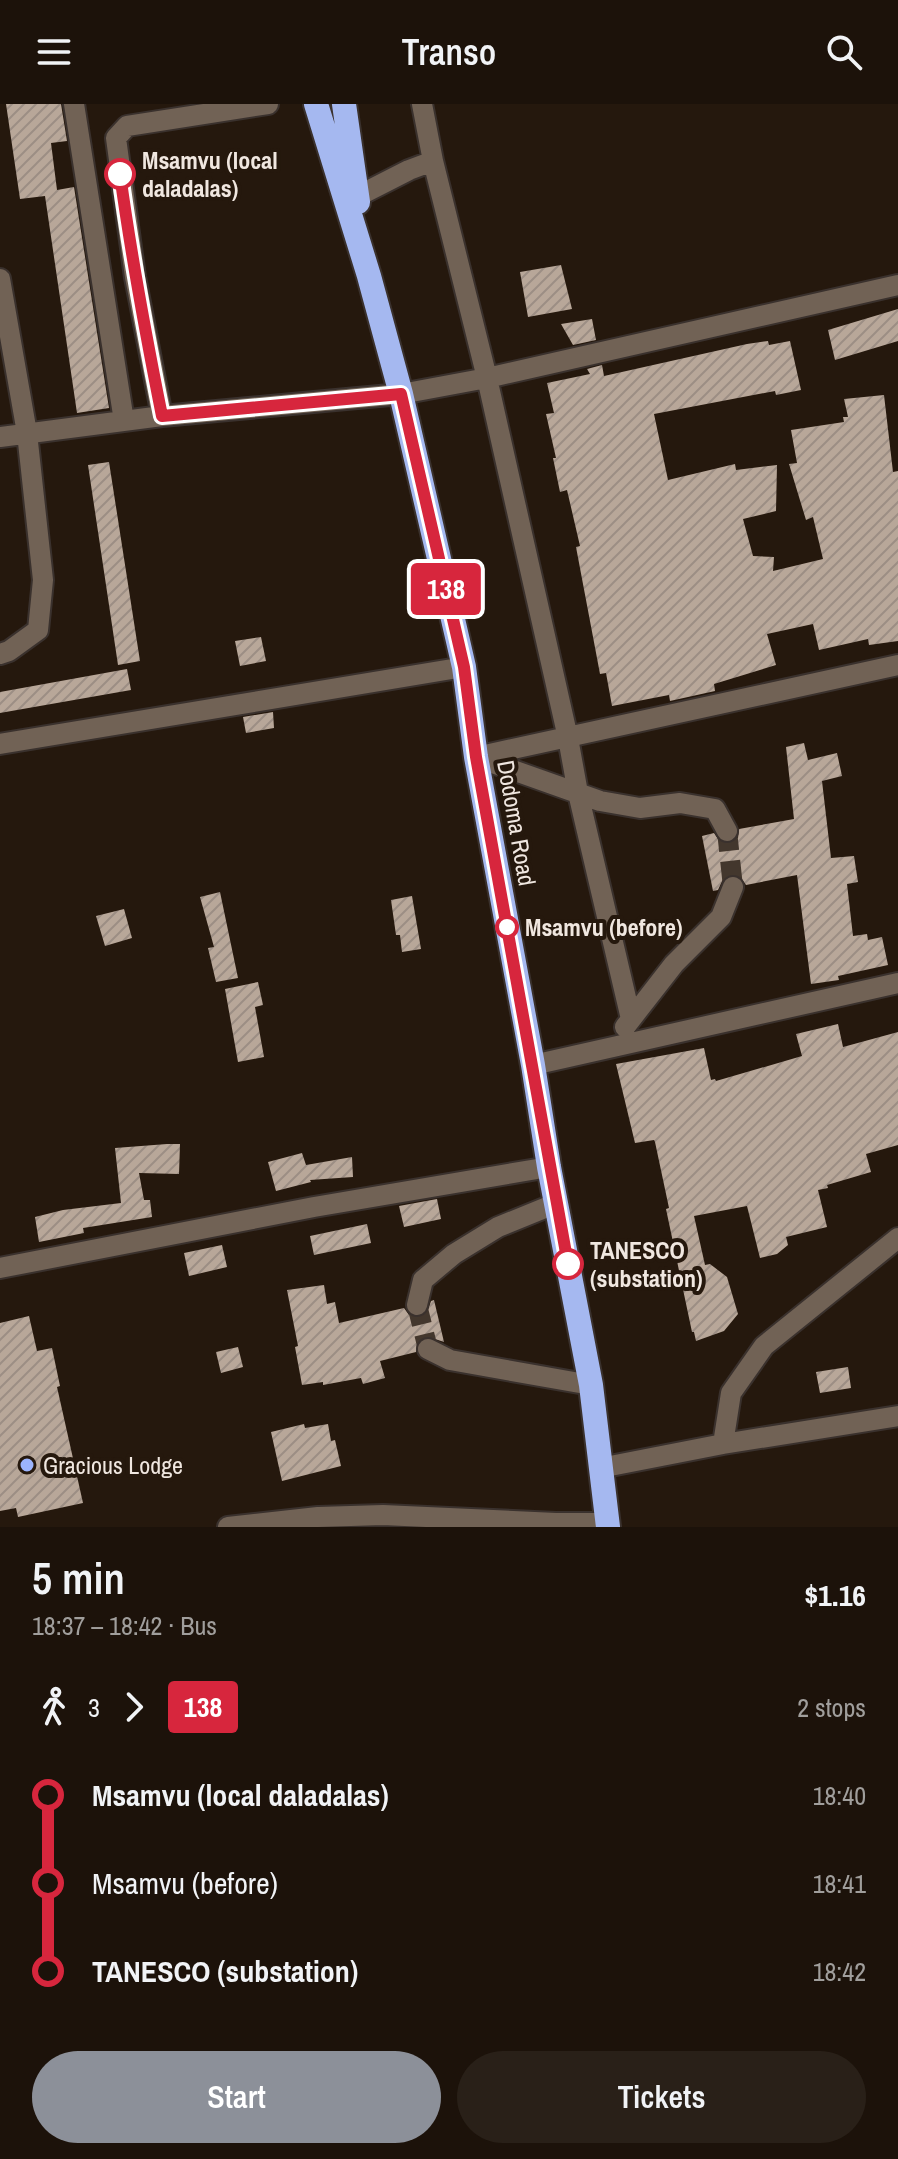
<!DOCTYPE html>
<meta charset="utf-8">
<style>
body{margin:0;font-family:"Archivo Narrow",sans-serif;background:#292018;color:#f1f3f6;height:100vh;display:flex;flex-direction:column;font-size:30px;white-space:nowrap}
*{box-sizing:border-box;margin:0}
p{font-size:26px;color:#a09e9c}
.icon{flex:none;width:44px;height:44px;fill:none;stroke:currentColor;stroke-width:2;stroke-linecap:round;stroke-linejoin:round}
.map{position:relative;height:1423px;overflow:hidden}
.sheet{display:flex;flex-direction:column;background:#1c120a;flex:1}
.sheet>*{flex:none}
.badge{padding:0 16px;border-radius:6px;font-size:28px;line-height:52px}
.map>.badge{position:absolute;translate:-50% -50%;box-shadow:0 0 0 4px #fff}
.legs{display:flex;align-items:center;gap:12px;height:88px;padding:0 32px;font-size:26px}
.legs p{margin-inline-start:auto}
.head{display:flex;align-items:center;justify-content:space-between;height:136px;padding:0 32px}
h1{font-size:44px;font-weight:600;line-height:60px}
.button{display:flex;gap:16px;margin-top:auto;padding:16px 32px}
.button a{flex:1;height:92px;border-radius:48px;background:#8c9099;color:#fff;font-size:32px;font-weight:600;line-height:92px;text-align:center}
.button a+a{background:#292018;color:#f1f3f6}
ul{padding:0 32px;list-style:none}
li{display:flex;align-items:center;gap:28px;height:88px;font-size:30px}
li i{display:grid;place-items:center;width:12px;height:100%;margin:0 10px;background:currentColor}
li i::after{content:'';width:20px;height:20px;margin:-10px;border:6px solid;border-radius:50%;background:#1c120a}
li p{margin-inline-start:auto}
li:first-child i{background:linear-gradient(#0000 50%,currentColor 0)}
li:last-child i{background:linear-gradient(currentColor 50%,#0000 0)}
header{display:flex;justify-content:space-between;align-items:center;height:104px;padding:0 32px;background:#1c120a;font-size:36px;font-weight:600}
.map>svg:first-child{display:block}
.building{fill:url(#building-hatch)}
.lines{fill:none;stroke-linecap:round;stroke-linejoin:round}
.minor-tunnel{stroke:#43372d;stroke-width:20;stroke-dasharray:20 10;stroke-linecap:butt}
.minor-casing{stroke:#3a312d;stroke-width:24}
.highway-casing{stroke:#3a312d;stroke-width:28}
.minor{stroke:#716255;stroke-width:20}
.highway{stroke:#a5b8f0;stroke-width:24}
.line-1-casing{stroke:#fff;stroke-width:18}
.line-1{stroke:#d7263d;stroke-width:12}
.stop-1-dot{fill:#fff;stroke:#d7263d;stroke-width:4}
.poi-dot{fill:#9cb4fd;stroke:#25180d;stroke-width:3}
.labels{text-anchor:middle;dominant-baseline:central;stroke-width:8;stroke-linejoin:round;paint-order:stroke}
.stop-label{font-size:24px;font-weight:bold;fill:#f0e7e0;stroke:#25180d;text-anchor:start}
.street-label{font-size:24px;fill:#f0e7e0;stroke:#25180d}
.poi-label{font-size:24px;fill:#f0e7e0;stroke:#25180d;text-anchor:start}
</style>
<header><svg class="icon" aria-label="menu" viewBox="0 0 24 24"><path d="M4 6h16M4 12h16M4 18h16"/></svg>Transo<svg class="icon" aria-label="search" viewBox="0 0 24 24"><circle cx="10" cy="10" r="6"/><path d="M15 15l6 6"/></svg></header>
<div class="map">
<svg width="898" height="1423" viewBox="0 0 898 1423">
<defs>
<pattern id="building-hatch" width="6" height="6" patternUnits="userSpaceOnUse" patternTransform="scale(2)"><rect width="6" height="6" fill="#b8a799"/><path d="M-1 1l2-2M0 6l6-6M5 7l2-2" fill="none" stroke="#9c8e84"/></pattern>
</defs>
<rect width="100%" height="100%" fill="#25180d"/>
<path class="building" d="M6,0H61L67,37L51,39L57,86L74,83L109,304L77,309L45,92L20,95Z
M561,161L572,205L528,213L520,168Z
M898,205V237L835,256L828,226Z
M592,215L596,236L573,241L561,220Z
M768,237L769,241L790,237L801,286L776,291L775,287L654,310L668,376L735,360L736,366L777,361L776,407L743,415L753,452L774,453L773,467L823,455L813,413L806,416L789,360L797,359L791,326L844,318L843,313H848L844,295L884,291L893,368L898,367V537L869,541L868,535L819,546L813,520L767,530L776,561L714,580L715,587L670,597L669,591L612,602L606,569L600,570L576,443L580,442L567,386L560,388L553,354H556L546,310L554,309L547,279L590,270L587,265L602,261L604,272L747,240Z
M109,358L140,557L118,561L88,361Z
M261,533L266,557L240,562L235,537Z
M127,565L131,586L0,609V588Z
M273,608L274,624L246,629L243,613Z
M804,639L808,656L837,649L842,672L822,677L831,754L854,752L858,778L847,780L853,832L867,830L868,836L882,833L888,861L838,872L839,876L811,880L797,771L746,781L739,771L730,770L724,773L718,786L713,787L702,732L714,729L720,738L727,740L738,734L739,725L794,715L786,643Z
M220,788L238,874L216,878L208,844L214,843L200,793Z
M412,792L421,845L402,848L400,831H396L391,796Z
M124,805L132,834L105,842L96,812Z
M258,878L263,901L255,903L264,953L238,958L225,885Z
M838,920L843,943L898,928V1041L866,1050L871,1068L827,1081L828,1084L818,1086L827,1123L786,1133L788,1141L777,1150L760,1154L747,1102L694,1112L705,1161L710,1160L727,1173L738,1210L724,1227L696,1237L694,1228H692L666,1105L669,1104L655,1038L654,1036L635,1039L616,960L704,944L711,976L715,975L716,977L802,952L796,930Z
M167,1040H180L179,1070L139,1069L144,1096H150L152,1113L83,1124L84,1129L39,1138L35,1113L63,1106L121,1099L115,1044Z
M302,1049L306,1061L352,1053L353,1073L310,1076L311,1078L276,1087L268,1058Z
M437,1095L441,1115L404,1123L399,1102Z
M367,1120L371,1139L314,1151L310,1132Z
M222,1141L227,1163L189,1172L184,1149Z
M324,1181L327,1200L335,1198L339,1219L404,1204L409,1211L420,1214L427,1209L431,1197L434,1196L444,1238L426,1232L417,1239L416,1248L380,1257L385,1274L363,1280L361,1274L323,1281V1278L302,1281L295,1243L298,1242L287,1186Z
M29,1212L37,1247L52,1244L60,1282L57,1283L83,1399L18,1413L16,1404L0,1407V1219Z
M238,1243L243,1263L221,1269L216,1248Z
M848,1263L851,1284L820,1289L816,1268Z
M304,1320L305,1324L328,1320L331,1337L335,1336L341,1362L282,1377L271,1328Z"/>
<g class="lines">
<path class="minor-tunnel" d="M727,727L733,783
M417,1201L428,1245"/>
<defs>
<path id="minor" d="M74,0L124,317
M433,57L487,274L568,634L578,689L631,915
M358,92L409,66L433,57L422,0
M0,175L27,329L43,476L38,526L9,547L0,550
M162,312L135,173L116,34L127,22L268,0
M0,333L162,312L401,290L487,274L898,181
M0,640L464,563
M476,653L898,561
M476,653L600,697L640,704L680,699L715,705L727,727
M625,923L674,860L721,813L733,783
M533,961L898,879
M0,1164L314,1103L549,1063
M417,1201L423,1176L454,1150L498,1123L557,1099
M428,1245L450,1256L591,1281
M723,1340L731,1289L764,1242L898,1134
M600,1364L723,1340L898,1312
M228,1423L318,1413L383,1411L556,1419H608"/>
<path id="highway" d="M316,0L369,172L401,290L464,563L476,653L533,961L549,1063L591,1281L608,1423
M344,0L358,98"/>
</defs>
<use href="#minor" class="minor-casing"/>
<use href="#highway" class="highway-casing"/>
<use href="#minor" class="minor"/>
<use href="#highway" class="highway"/>
</g>
<g class="lines">
<defs>
<path id="line-1" d="M120,70C131,151 146,232 162,312L401,290L464,563L476,653L568,1160"/>
</defs>
<use href="#line-1" class="line-1-casing"/>
<use href="#line-1" class="line-1"/>
</g>
<g class="stop-1-dot">
<circle cx="120" cy="70" r="14"/>
<circle cx="507" cy="823" r="10"/>
<circle cx="568" cy="1160" r="14"/>
</g>
<circle class="poi-dot" cx="27" cy="1361" r="8"/>
<g class="labels">
<g class="stop-label">
<text x="142" y="56">Msamvu (local<tspan x="142" dy="28">daladalas)</tspan></text>
<text x="525" y="823">Msamvu (before)</text>
<text x="590" y="1146">TANESCO<tspan x="590" dy="28">(substation)</tspan></text>
</g>
<g class="street-label">
<text transform="translate(517 719) rotate(80)">Dodoma Road</text>
</g>
<g class="poi-label">
<text x="43" y="1361">Gracious Lodge</text>
</g>
</g>
</svg>
<b class="badge" style="left:446px;top:485px;background:#d7263d;color:#fff">138</b>
</div>
<section class="sheet">
<div class="head"><div><h1>5 min</h1><p>18:37 – 18:42 · Bus</p></div><b>$1.16</b></div>
<div class="legs"><svg class="icon" aria-label="walk" viewBox="0 0 24 24"><circle cx="13" cy="4" r="2"/><path d="M13 8l-2 6 4 7M11 14l-3 7M7 12l3-4h3l4 4"/></svg>3<svg class="icon" aria-label="forward" viewBox="0 0 24 24"><path d="M9 5l7 7-7 7"/></svg><b class="badge" style="background:#d7263d;color:#fff">138</b><p>2 stops</p></div>
<ul>
<li><i style="color:#d7263d"></i><b>Msamvu (local daladalas)</b><p>18:40</p></li>
<li><i style="color:#d7263d"></i><span>Msamvu (before)</span><p>18:41</p></li>
<li><i style="color:#d7263d"></i><b>TANESCO (substation)</b><p>18:42</p></li>
</ul>
<div class="button"><a>Start</a><a>Tickets</a></div>
</section>
